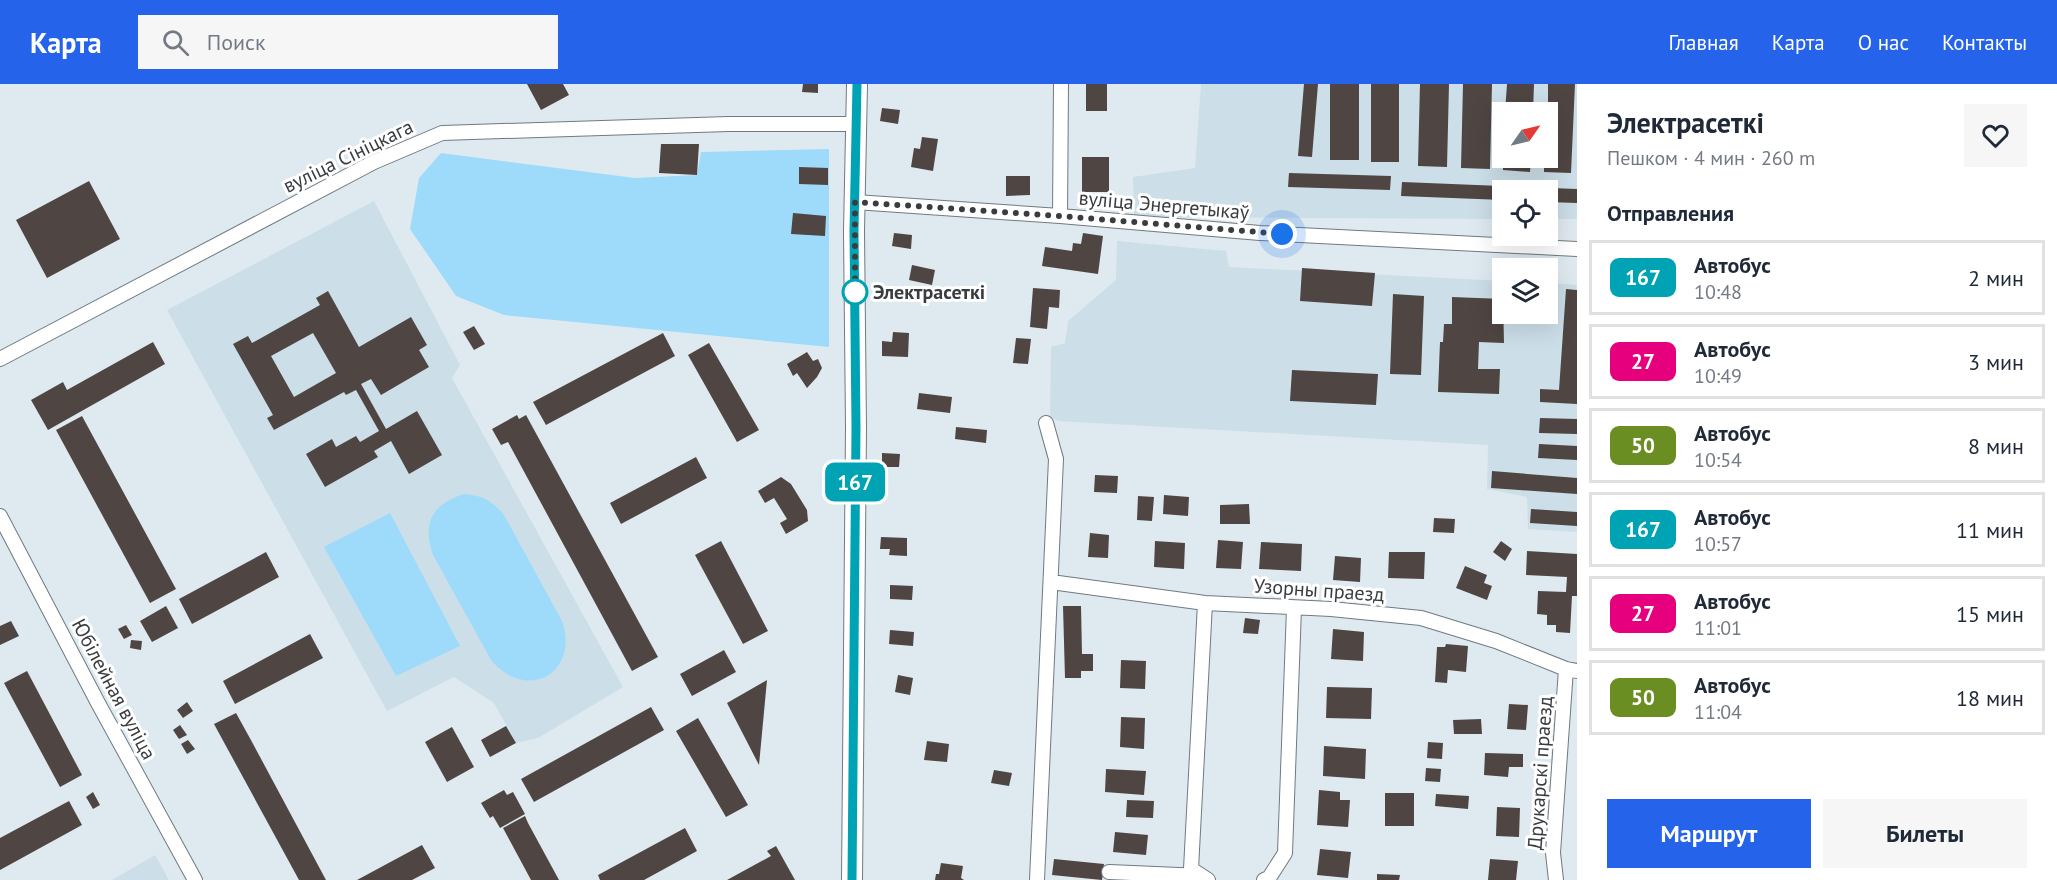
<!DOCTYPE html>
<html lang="ru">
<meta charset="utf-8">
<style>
body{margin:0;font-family:"PT Sans",sans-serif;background:#f6f6f7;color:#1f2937;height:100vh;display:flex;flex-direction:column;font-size:22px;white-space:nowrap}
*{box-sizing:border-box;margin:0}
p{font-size:20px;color:#747a83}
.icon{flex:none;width:33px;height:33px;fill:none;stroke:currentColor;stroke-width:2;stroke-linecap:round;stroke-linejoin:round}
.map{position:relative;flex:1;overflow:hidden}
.sheet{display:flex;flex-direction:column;background:#fff;width:480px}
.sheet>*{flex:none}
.badge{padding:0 12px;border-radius:9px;font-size:21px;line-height:39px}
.needle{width:39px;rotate:56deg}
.fabs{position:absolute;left:1492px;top:18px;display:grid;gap:12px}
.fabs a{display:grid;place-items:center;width:66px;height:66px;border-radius:0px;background:#fff;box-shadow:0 6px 24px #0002;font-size:30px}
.you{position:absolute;width:30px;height:30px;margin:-15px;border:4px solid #fff;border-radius:50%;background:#1a73e8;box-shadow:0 0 0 9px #1a73e833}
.map>.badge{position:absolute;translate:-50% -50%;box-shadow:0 0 0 3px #fff}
h2{padding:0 30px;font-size:22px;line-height:54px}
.round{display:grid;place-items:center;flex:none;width:63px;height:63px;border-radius:0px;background:#f6f6f7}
.summary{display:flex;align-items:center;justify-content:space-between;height:102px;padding:0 30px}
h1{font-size:28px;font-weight:700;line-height:45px}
.primary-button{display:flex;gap:12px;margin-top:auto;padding:12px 30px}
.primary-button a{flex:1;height:69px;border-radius:0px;background:#2563eb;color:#fff;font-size:24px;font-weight:700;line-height:69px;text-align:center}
.primary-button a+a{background:#f6f6f7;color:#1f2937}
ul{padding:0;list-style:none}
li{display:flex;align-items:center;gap:18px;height:75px;margin:0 12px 9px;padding:0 18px;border:3px solid #e0e1e3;border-radius:0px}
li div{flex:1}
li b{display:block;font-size:22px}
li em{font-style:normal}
li .badge{min-width:66px;font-weight:700;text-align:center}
header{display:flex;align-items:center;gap:36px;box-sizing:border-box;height:84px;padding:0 30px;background:#2563eb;color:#fff}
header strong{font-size:28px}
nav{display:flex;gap:33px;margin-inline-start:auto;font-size:21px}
.search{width:420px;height:54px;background:#f6f6f7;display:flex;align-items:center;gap:15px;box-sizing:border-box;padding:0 21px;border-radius:0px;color:#747a83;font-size:22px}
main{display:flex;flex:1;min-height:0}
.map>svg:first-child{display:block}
.built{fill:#ccdee8;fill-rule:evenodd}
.green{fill:#9edbfa}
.building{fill:#4f4542;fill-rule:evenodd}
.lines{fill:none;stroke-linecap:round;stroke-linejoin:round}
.street-casing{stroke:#707a80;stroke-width:16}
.secondary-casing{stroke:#707a80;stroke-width:22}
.street{stroke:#fff;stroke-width:14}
.secondary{stroke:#fff;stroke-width:20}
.line-casing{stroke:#fff;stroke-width:14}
.line{stroke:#00a3b4;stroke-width:9}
.walk{stroke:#393d40;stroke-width:6;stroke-dasharray:0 10.8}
.stop-dot{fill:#fff;stroke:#00a3b4;stroke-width:3}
.labels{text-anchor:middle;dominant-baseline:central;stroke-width:6;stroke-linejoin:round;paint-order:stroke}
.street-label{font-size:20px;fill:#393d40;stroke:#fff}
.stop-label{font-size:20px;font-weight:bold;fill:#393d40;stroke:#fff;text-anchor:start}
</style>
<header>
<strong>Карта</strong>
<div class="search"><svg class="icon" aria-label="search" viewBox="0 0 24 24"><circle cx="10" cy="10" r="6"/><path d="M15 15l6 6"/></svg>Поиск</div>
<nav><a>Главная</a><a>Карта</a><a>О нас</a><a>Контакты</a></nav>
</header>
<main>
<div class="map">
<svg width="1577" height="796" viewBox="0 0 1577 796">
<rect width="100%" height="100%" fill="#dfeaf0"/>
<path class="built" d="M1201,0H1577V135H1548V106H1503V135L1134,133L1133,93L1195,84ZM1503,28H1548V74H1503Z
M374,117L460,281L452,294L623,603L538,654L516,659L494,619L454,593L387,627L167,226Z
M1117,157L1226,167L1229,183L1503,197V230H1548V199L1577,201V448L1528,445L1527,413L1487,405L1488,361L1058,337L1050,332L1051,263L1065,259L1068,237L1116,196Z
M155,771L169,796H112Z"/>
<path class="green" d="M829,65V263L504,231L456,212L410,145L419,94L441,69L635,94L697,91L701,68Z
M464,410C484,412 491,416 504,431L562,537C580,589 527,619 491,576L433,471C422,439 432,420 464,410Z
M390,429L460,562L396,592L324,463Z"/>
<path class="building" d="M527,0H563L569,11L541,26Z
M803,0H818V9L802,8Z
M1086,0H1107V27H1086Z
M1304,0H1318L1312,73L1298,72Z
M1330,0H1359V76H1330Z
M1371,0H1399V78H1371Z
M1420,0H1449L1447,83L1418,82Z
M1463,0H1492L1490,85L1461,84Z
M1507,0H1534L1533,28H1505Z
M1548,0H1575L1571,89L1544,88V74H1548Z
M882,24L900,26L898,40L880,37Z
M922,53L938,55L933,87L911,83L914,64L920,65Z
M661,60H699L697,91L659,89Z
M1082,73H1109V108H1082Z
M1503,74H1531L1530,88L1503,86Z
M799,83L828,84V101L799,100Z
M1289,89L1391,92L1390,106L1288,103Z
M1006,92H1030V111L1006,112Z
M89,97L120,155L47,194L16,136Z
M1402,98L1577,105V119L1548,118V106H1503V116L1401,112Z
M793,129L826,132L825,152L791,150Z
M894,149L912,151L911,165L892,162Z
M1083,149L1103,152L1098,190L1042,182L1045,163L1072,167L1073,159L1081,160Z
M912,181L935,186L932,201L909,196Z
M1302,184L1375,189L1372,222L1300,217Z
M1033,204L1060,206L1059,224L1049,223L1047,245L1030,243Z
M1566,205L1577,206V320L1540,318V305L1559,306Z
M328,207L359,263L411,233L427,261L419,266L429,283L381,311L371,295L361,300L386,345L417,327L442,371L409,390L391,357L374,367L378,373L325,403L306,370L332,355L336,363L356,352L360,358L379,347L356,306L346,311L344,308L274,346L267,334L273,331L233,260L248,252L252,259L320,221L316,214ZM313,249L336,289L294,313L271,272Z
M1393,210L1424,212L1421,291L1390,290Z
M1452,213L1503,215L1504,259L1479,258L1478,285H1500L1499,310L1438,308L1440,258H1443L1444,240H1452Z
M474,242L485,260L474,266L463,248Z
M893,248L909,249L908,273L882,272V257L892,258Z
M663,249L675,272L546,341L533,318Z
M1016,254L1031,255L1028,280L1013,279Z
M153,258L165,280L48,346L31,316L63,298L67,306Z
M709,259L759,346L737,358L688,271Z
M807,268L813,277L818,275L822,284L817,293L807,304L797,289L793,292L787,280Z
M1292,286L1378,290L1376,321L1290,317Z
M919,309L952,313L950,329L917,325Z
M517,331L519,335L526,331L658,573L632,587L508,358L501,361L492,345Z
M82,332L176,505L150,519L56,346Z
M1540,334L1577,335V350L1539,349Z
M956,343L987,346L986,359L955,355Z
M1539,360L1577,362V376L1538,374Z
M882,369L900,370L899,383H882Z
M696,373L707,394L621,440L610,419Z
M1492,387L1577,394V410L1491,404Z
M1095,391L1118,392L1117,409L1094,408Z
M781,393L791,400L807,426L808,437L786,450L780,439L787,435L774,414L765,419L758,407Z
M1164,411L1189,413L1188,432L1163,430Z
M1138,412L1154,413L1152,437L1137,436Z
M1249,420L1250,440H1220V421Z
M1531,425L1577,428V442L1530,439Z
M1434,434L1455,435L1454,449L1433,448Z
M1090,449L1109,451L1108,474L1088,473Z
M881,453L907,454V472L889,471L890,465H880Z
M1218,456L1243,458L1241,485L1216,484Z
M721,457L768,547L743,560L695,471Z
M1155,457L1185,459L1184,485L1154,483Z
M1501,457L1512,465L1505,477L1493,468Z
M1261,458L1302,460L1301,487L1259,485Z
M1527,467L1577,470V512H1572L1570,549L1556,548V541H1547V531L1537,530L1538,507L1566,508L1567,493L1526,491Z
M266,468L279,493L192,540L179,515Z
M1389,468H1425L1424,495L1388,494Z
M1335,472L1361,474L1360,498L1333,496Z
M1465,482L1487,491L1484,499L1492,502L1487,516L1456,504Z
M890,501L913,502L912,516L890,515Z
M166,522L178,544L152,558L140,537Z
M1063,522H1081L1082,570H1093V587H1081V594H1065Z
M1245,534L1260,536L1258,550L1243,549Z
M11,537L19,552L0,561V542Z
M126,541L132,551L124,555L118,545Z
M1333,545L1364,548L1363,577L1331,575Z
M890,546L914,548L913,562L889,560Z
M310,550L323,574L235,620L223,597Z
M131,556L142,557L141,566L130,564Z
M1446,560L1468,562L1466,588L1448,586L1447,599L1435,598L1437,563H1445Z
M724,566L736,588L692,612L680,590Z
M1121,576L1146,577L1145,605L1120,604Z
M27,587L82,691L60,703L4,599Z
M898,591L913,594L910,611L895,608Z
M767,596L759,681L727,619Z
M1327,603L1372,604L1371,635L1326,634Z
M187,618L193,627L183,634L177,626Z
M1509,620L1528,621L1526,646L1507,645Z
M651,623L664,646L534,718L521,695Z
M236,629L252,658L326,796H299L214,640Z
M1121,633L1145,634L1144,665L1120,663Z
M698,634L748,721L726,733L676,647Z
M1481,635L1482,650H1454L1453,636Z
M180,641L187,651L179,655L173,646Z
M506,642L516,659L490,673L481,656Z
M452,643L474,683L447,698L425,658Z
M188,656L195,665L187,670L181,660Z
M927,657L949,660L947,678L924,676Z
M1428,658L1443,659L1442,675L1427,674Z
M1324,662L1366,665L1365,695L1323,692Z
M1485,669L1523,670V683H1509L1508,693L1484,691Z
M1426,684L1441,685L1440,698L1425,697Z
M1106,685L1146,687L1144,711L1105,708Z
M994,686L1012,689L1009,702L991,699Z
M504,706L507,711L513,708L525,730L500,744L493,732L490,734L481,719Z
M1319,706L1340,708V716H1350L1348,743L1317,741Z
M93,708L100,721L93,725L86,713Z
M1385,709H1414V742H1385Z
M1436,710L1469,712L1468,725L1435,722Z
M1127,716L1154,717L1153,734L1126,733Z
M69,717L82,741L0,786V754Z
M1497,723L1520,724L1519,753L1496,752Z
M525,732L528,739L559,796H531L503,744Z
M685,744L697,767L644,796H600L598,791Z
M1115,748L1148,751L1146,771L1113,768Z
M422,761L435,784L412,796H357Z
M776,762L795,796H727L771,772L767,767Z
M1320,765L1351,768L1348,794L1317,791Z
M1054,775L1104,780L1102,796L1052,791Z
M1490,775L1518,777L1516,796H1488Z
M941,779L963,782L961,794L964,796H935L936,790H939Z
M1377,790L1400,791L1399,796H1377Z"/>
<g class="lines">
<defs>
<path id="street" d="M855,118L1060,132L1260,149L1577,165
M1060,132L1061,0
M0,275L374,78L442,49L728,40H856
M0,432L98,619L195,796
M1051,498L1205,519L1331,525L1421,534L1496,557L1566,585L1577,587
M1205,519L1191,785L1208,796
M1109,788L1202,792
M1037,796L1056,375L1046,339
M1264,796L1269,794L1285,769L1294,524
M1556,796L1553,769L1566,585"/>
<path id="secondary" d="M852,796L856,343L854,147L857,0"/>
</defs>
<use href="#street" class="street-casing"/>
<use href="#secondary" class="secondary-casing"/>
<use href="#street" class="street"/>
<use href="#secondary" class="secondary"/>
</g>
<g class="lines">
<defs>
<path id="line" d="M852,796L856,343L854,147L857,0"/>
</defs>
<use href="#line" class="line-casing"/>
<use href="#line" class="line"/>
<path class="walk" d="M855,208V212V118L1060,132L1282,150"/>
</g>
<circle class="stop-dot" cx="855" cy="208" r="12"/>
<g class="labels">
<g class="street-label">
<text transform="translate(348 72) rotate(-26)">вуліца Сініцкага</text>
<text transform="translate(1164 121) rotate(5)">вуліца Энергетыкаў</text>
<text transform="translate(1319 506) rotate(4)">Узорны праезд</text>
<text transform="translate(114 605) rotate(62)">Юбілейная вуліца</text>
<text transform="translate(1540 689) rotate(-86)">Друкарскі праезд</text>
</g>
<g class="stop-label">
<text x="873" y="208">Электрасеткі</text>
</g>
</g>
</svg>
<div class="fabs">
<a><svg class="needle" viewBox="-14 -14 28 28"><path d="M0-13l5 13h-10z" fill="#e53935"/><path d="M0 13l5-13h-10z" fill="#747a83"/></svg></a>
<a><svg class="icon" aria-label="locate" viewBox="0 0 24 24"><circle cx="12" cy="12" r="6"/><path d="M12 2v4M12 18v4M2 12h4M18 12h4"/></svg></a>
<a><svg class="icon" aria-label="layers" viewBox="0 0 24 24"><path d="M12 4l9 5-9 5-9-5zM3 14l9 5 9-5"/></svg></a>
</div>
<div class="you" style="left:1282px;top:150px"></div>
<b class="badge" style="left:855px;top:398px;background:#00a3b4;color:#fff">167</b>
</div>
<section class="sheet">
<div class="summary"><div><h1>Электрасеткі</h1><p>Пешком · 4 мин · 260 m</p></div><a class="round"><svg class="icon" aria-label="heart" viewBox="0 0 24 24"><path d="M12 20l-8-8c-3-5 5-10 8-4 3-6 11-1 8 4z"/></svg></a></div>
<h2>Отправления</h2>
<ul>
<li><span class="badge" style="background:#00a3b4;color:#fff">167</span><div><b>Автобус</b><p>10:48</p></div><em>2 мин</em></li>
<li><span class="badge" style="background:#e6007e;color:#fff">27</span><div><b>Автобус</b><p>10:49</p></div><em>3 мин</em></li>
<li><span class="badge" style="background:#6b8e23;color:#fff">50</span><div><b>Автобус</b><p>10:54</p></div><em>8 мин</em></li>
<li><span class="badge" style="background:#00a3b4;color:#fff">167</span><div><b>Автобус</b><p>10:57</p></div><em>11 мин</em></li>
<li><span class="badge" style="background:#e6007e;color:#fff">27</span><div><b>Автобус</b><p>11:01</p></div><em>15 мин</em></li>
<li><span class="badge" style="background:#6b8e23;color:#fff">50</span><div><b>Автобус</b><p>11:04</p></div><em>18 мин</em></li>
</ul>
<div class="primary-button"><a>Маршрут</a><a>Билеты</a></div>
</section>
</main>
